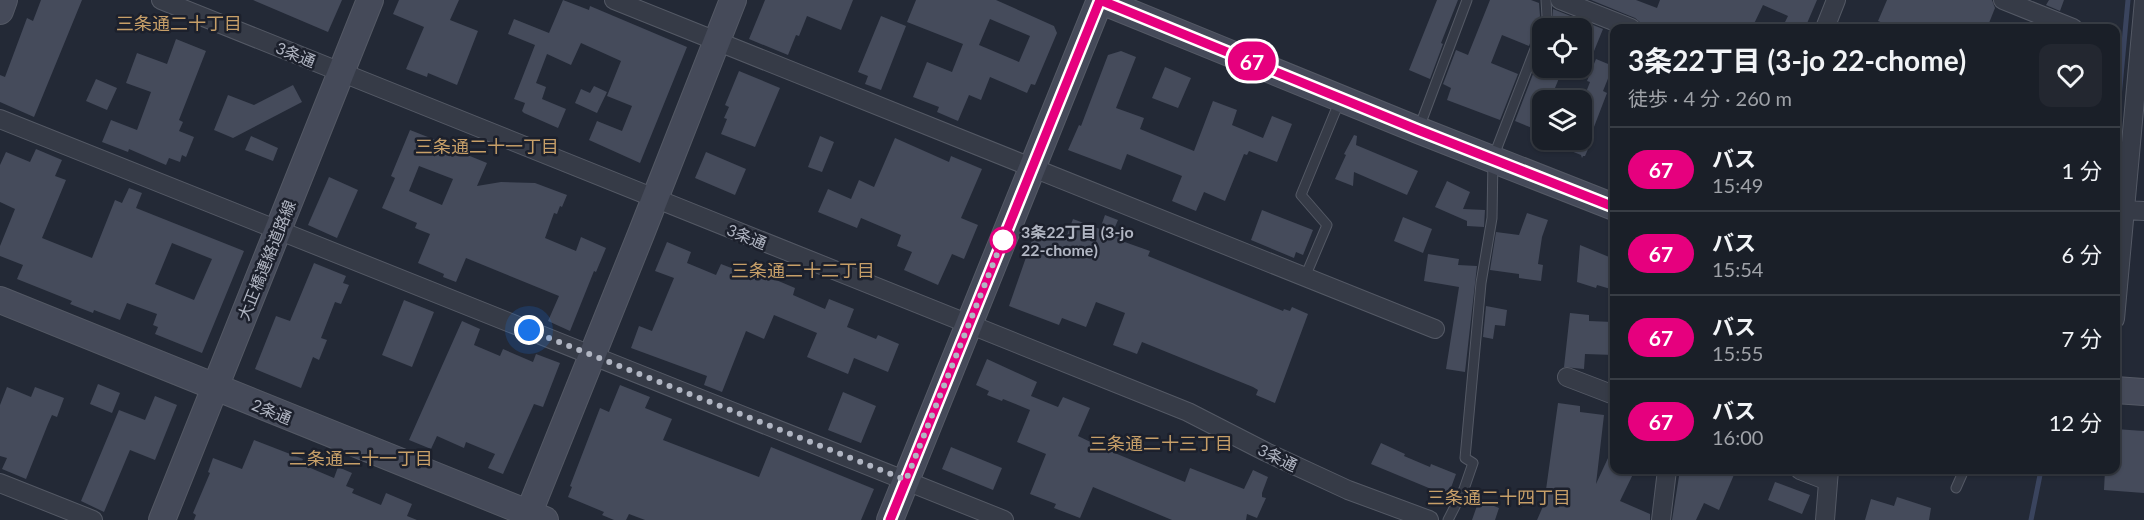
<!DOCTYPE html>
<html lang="ja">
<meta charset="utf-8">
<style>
body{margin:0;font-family:Lato,"Noto Sans JP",sans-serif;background:#232730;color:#f1f3f6;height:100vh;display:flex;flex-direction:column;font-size:22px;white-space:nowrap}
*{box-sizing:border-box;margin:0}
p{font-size:20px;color:#9fa2a8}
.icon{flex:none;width:33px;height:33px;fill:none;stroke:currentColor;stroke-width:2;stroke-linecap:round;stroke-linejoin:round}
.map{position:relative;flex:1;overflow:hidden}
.sheet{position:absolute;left:1610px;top:24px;width:510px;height:450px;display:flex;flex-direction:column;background:#1a1f28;border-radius:12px;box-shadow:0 2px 4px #0004,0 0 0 2px #383d45}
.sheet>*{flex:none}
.badge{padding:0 12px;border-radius:20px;font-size:21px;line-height:39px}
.buttons{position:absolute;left:1532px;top:18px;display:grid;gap:12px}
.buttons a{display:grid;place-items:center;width:60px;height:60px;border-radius:12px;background:#1a1f28;box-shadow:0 2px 4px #0004,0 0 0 2px #383d45;font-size:30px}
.you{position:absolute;width:30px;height:30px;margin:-15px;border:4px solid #fff;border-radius:50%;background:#1a73e8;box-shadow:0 0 0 9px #1a73e833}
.map>.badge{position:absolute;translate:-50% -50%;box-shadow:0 0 0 3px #fff}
.round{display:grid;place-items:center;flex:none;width:63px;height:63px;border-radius:12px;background:#232730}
.summary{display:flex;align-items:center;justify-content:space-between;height:102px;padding:0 18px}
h1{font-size:28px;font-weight:700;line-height:45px}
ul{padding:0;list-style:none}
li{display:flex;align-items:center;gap:18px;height:84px;padding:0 18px;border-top:2px solid #383d45}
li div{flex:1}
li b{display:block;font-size:22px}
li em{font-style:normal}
li .badge{min-width:66px;font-weight:700;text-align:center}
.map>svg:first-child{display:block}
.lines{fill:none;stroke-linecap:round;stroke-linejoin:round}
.stream{stroke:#3a445e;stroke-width:5}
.building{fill:#454b5b;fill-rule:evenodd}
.lane-casing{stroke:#545965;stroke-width:11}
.street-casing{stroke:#545965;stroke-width:20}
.secondary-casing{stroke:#545965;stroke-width:28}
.lane{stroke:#363b47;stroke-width:9}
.street{stroke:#363b47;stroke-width:18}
.secondary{stroke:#454a59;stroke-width:26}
.line-casing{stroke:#fff;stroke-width:14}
.line{stroke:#e6007e;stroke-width:9}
.walk{stroke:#b1b6c3;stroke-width:6;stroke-dasharray:0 10.8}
.stop-dot{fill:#fff;stroke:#e6007e;stroke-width:3}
.labels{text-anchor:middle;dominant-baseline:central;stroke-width:5;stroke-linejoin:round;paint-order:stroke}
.street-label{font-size:16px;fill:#b1b6c3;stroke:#1c202c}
.stop-label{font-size:16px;font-weight:bold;fill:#b1b6c3;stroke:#1c202c;text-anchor:start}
.neighbourhood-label{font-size:18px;fill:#c79f68;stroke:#1c202c}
</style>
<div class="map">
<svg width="2144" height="520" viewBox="0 0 2144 520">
<rect width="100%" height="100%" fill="#232936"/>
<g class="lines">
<path class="stream" d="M2115,141L2128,0
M2031,520L2041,470"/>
</g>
<path class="building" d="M41,0H82L34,117L0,102V75L5,77L27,18L33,21Z
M253,0H342L328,32Z
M399,0H459L450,20L478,31L457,85L428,73L427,77L406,69L424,27L393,14Z
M563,0L589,10L590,6L687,47L640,163L589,140L597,121L622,131L632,106L607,96L621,61L581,43L571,65L547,54L536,83L546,87L542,99L566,109L558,128L524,113L522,111L525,103L514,99L535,45L508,34L514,19L549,33Z
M765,0H853L841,30L807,16L799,36L796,35L788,55L749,39Z
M916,0H996L1054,26L1057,33L1035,85L1031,84L1027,93L990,77L981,100L969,95L958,121L937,112L939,107L913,97L927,62L952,72L963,44L907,22ZM990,19L1030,36L1019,62L979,45Z
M1437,0H1458L1441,43L1443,44L1430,79L1409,70Z
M1490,0H1531L1539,3L1540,16L1529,46L1502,35L1491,63L1518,74L1500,120L1447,100L1451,88L1443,84L1456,50L1468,55Z
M1591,0H1636L1657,8L1660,0H1817L1805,28H1782L1788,16L1763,5L1752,28H1655L1641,23L1635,18Z
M1887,0H1992L1995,8L1987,28H1895L1878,21Z
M2049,0H2064L2060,11L2046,5Z
M1553,9L1603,29L1592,56L1581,52V28H1550L1553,19Z
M881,16L906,26L881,90L865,84L868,76L858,72Z
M176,39L206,51L179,120L183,122L179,131L194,137L186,157L182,155L180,162L169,158L166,165L129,149L128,152L102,142L111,120L137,130L151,92L126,83L137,53L167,64Z
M1121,51L1136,57L1116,108L1144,118L1140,129L1194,151L1213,101L1237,110L1232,125L1263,138L1272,116L1292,124L1277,162L1249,151L1247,155L1244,154L1225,201L1204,192L1196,211L1172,201L1182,176L1127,154L1121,170L1068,150L1079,125L1081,126L1108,55Z
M1596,59L1613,66L1603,91L1607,93L1589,140H1592L1585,156H1583L1582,158L1581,155L1571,151L1576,140H1581V105L1590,82L1587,81Z
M1538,61L1542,63V68H1553L1562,71L1550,100H1542V119L1537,130L1515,121Z
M1165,67L1191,78L1178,108L1152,98Z
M739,71L780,88L755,147L721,134L727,119L724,118L729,107L725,105Z
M96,79L117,88L107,110L86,101Z
M293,85L302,102L233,138L214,130L228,95L254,105Z
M594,86L607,92L597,113L575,103L581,89L590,93Z
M410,130L461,150L460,152L487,163L477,186L501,182L535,183L567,195L562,207L560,206L557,214L554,213L545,238L576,251L581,237L606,248L596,272L594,271L570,331L548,321L559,296L466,258L456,282L443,277L444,274L418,263L430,234L415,228L417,223L382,208L395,178L391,176ZM419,166L453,179L442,205L409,191Z
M1354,135L1357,136L1356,145L1418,171L1407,195L1354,172L1353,186L1335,179L1346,155L1344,154Z
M251,136L278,148L273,161L245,150Z
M820,136L834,142L822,172L808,167Z
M895,138L949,162L951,156L982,169L961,218L978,225L964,259L952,254L938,285L904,270L912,252L897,246L901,235L861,218L857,228L818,212L828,189L851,199L859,180L874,187Z
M36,149L62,160L55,176L66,180L42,238L92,258L115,200L122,203L129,188L142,193L136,208L244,251L202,353L155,334L158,327L153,325L157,314L127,303L120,320L94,310L93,313L70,304L72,301L17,279L23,265L0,256V246L15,209L0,202V165L6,152L30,162ZM172,243L212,259L194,300L155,284Z
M706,152L746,169L735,195L695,178Z
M329,177L358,190L337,238L308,225Z
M1447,181L1470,192L1463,209L1485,210L1484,227L1467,226V221L1435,207Z
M1262,210L1313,230L1303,255L1296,252L1294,258L1251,240Z
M1527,213L1548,220L1542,237L1538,264L1543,265L1541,281L1519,278V274L1490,270L1496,232L1519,235Z
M1105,215L1118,220L1112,234L1120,237L1119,240L1150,251L1148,256L1283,311L1284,309L1290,311L1292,307L1308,314L1275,403L1256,395L1258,390L1253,387L1142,342L1137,354L1113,345L1125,313L1096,302L1086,327L1062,318L1059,325L1009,306L1038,223L1067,235L1073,219L1100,229Z
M1403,217L1432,229L1423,253L1394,241Z
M667,242L691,252L687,263L716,275L721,264L747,274L750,269L795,288L793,295L825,309L829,299L854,309L847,327L876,339L878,335L899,344L888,372L854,358L848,374L807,357L817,333L774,315L764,339L746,331L722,392L704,385L707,376L631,348L639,326L652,331L674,278L655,271Z
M1580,245L1614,259V290L1597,285L1596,288L1577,282Z
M1428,254L1459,259L1458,265L1477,266L1465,372L1446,369L1459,287L1424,281Z
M314,263L346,276L343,283L349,285L341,304L335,302L321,338L327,340L319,360L313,357L301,388L255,369L276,316L290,321Z
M404,300L434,312L412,367L382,355Z
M1486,306L1507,310L1505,326L1495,325L1493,339L1483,337Z
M1570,313L1589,315V321L1613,322L1614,355L1585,354L1584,369L1564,367Z
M462,321L480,329L474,345L500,356L503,349L533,362L536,354L560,363L543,407L534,404L503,474L488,468L495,454L466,442L464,448L437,436L431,449L409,440Z
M987,359L1037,382L1031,396L1058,407L1063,397L1090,408L1078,436L1105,449L1185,482L1190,468L1244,489L1253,470L1268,477L1262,493V497L1266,498L1257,518L1247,514L1246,520H1172L1093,487L1080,518L1054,508L1056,504L1030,494L1046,454L1017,442L1030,410L1003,399L1002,401L987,395L989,391L976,385Z
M98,384L120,393L112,413L90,404Z
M620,385L650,397L645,408L672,419L663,440L759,477L771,447L874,489L861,520H645L629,514L626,520H614L602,515L604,512L568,497L572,487L570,486L600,408L609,412Z
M7,387L31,397L35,387L64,398L57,417L52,415L48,424L26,479L2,469L7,458L0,456V405Z
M843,392L876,406L861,443L828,430Z
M155,396L177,405L155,460L130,450L104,512L81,501L119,410L145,420Z
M1558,403L1580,406V412L1604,415L1596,484L1614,445V470H1635L1620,501L1650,514V520H1537L1544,504Z
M2115,429L2144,431V493L2104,490L2105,470H2115Z
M254,440L303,459L301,464L334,478L338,467L352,473L346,486L354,489L352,493L381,505L386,493L412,504L407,516L417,520H194L196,515L193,513L210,473L208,472L213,458L242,469Z
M1381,443L1405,454L1404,456L1430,467L1431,464L1456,474L1448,496L1371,464Z
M951,447L1002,468L993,490L942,469Z
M1680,470H1736L1719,510L1704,503L1696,520H1672Z
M1775,482L1810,495L1802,514L1768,500Z
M1897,497L1931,508L1929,520H1865L1871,499L1894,506Z
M1479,500L1499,508L1495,520H1472Z"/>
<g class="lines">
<defs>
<path id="lane" d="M1543,28L1547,17L1546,0
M1419,128L1467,0
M1305,277L1327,225L1301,195L1340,100
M1956,488L1964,470
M1448,520L1464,489L1473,463L1465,458L1481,283L1492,218L1493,158L1542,31"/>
<path id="street" d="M161,0L1188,412L1266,452L1348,490L1429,520
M614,0L1435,329
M1560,0L1631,28
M2003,0L2073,28
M1825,28L1836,0
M0,119L1004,520
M2125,210L2144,211
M2115,319L2144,0
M1567,377L1614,395
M1800,470L1828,481
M0,483L93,520
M1661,520L1667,470
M1825,520L1829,470"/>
<path id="secondary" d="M1099,0L1418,130L1614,207
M0,11L4,0
M0,300L545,520
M2115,390L2144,392
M162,520L370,0
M526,520L641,234L733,0
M890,520L1100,0"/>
</defs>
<use href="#lane" class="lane-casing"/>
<use href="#street" class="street-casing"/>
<use href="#secondary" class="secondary-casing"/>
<use href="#lane" class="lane"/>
<use href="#street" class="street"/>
<use href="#secondary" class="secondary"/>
</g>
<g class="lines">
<defs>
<path id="line" d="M890,520L1100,0L1418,130L1614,207"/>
</defs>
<use href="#line" class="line-casing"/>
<use href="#line" class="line"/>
<path class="walk" d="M529,330L906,480L1006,232L1003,240"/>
</g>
<circle class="stop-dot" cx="1003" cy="240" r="12"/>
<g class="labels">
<g class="street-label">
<text transform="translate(296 54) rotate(22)">3条通</text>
<text transform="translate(747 236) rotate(22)">3条通</text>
<text transform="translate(266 260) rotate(-68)">大正橋連絡道路線</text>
<text transform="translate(272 411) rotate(22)">2条通</text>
<text transform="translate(1278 457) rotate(26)">3条通</text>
</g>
<g class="stop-label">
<text x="1021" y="231">3条22丁目 (3-jo<tspan x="1021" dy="18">22-chome)</tspan></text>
</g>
<g class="neighbourhood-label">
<text x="179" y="23">三条通二十丁目</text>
<text x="487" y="146">三条通二十一丁目</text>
<text x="803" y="270">三条通二十二丁目</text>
<text x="1161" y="443">三条通二十三丁目</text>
<text x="361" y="458">二条通二十一丁目</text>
<text x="1499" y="497">三条通二十四丁目</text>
</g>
</g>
</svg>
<div class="buttons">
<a><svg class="icon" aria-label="locate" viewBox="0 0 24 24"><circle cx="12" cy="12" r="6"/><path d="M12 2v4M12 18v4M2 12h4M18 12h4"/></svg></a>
<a><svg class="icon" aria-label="layers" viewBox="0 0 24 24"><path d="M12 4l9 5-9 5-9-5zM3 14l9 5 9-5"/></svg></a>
</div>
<div class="you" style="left:529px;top:330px"></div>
<b class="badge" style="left:1252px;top:61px;background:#e6007e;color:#fff">67</b>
<section class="sheet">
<div class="summary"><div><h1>3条22丁目 (3-jo 22-chome)</h1><p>徒歩 · 4 分 · 260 m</p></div><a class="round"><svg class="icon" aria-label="heart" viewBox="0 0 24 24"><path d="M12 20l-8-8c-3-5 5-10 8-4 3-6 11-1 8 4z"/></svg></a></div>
<ul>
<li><span class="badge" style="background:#e6007e;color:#fff">67</span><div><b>バス</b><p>15:49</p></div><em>1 分</em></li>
<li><span class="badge" style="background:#e6007e;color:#fff">67</span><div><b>バス</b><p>15:54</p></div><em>6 分</em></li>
<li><span class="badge" style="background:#e6007e;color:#fff">67</span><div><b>バス</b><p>15:55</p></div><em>7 分</em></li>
<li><span class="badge" style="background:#e6007e;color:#fff">67</span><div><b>バス</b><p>16:00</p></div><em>12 分</em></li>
</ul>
</section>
</div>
